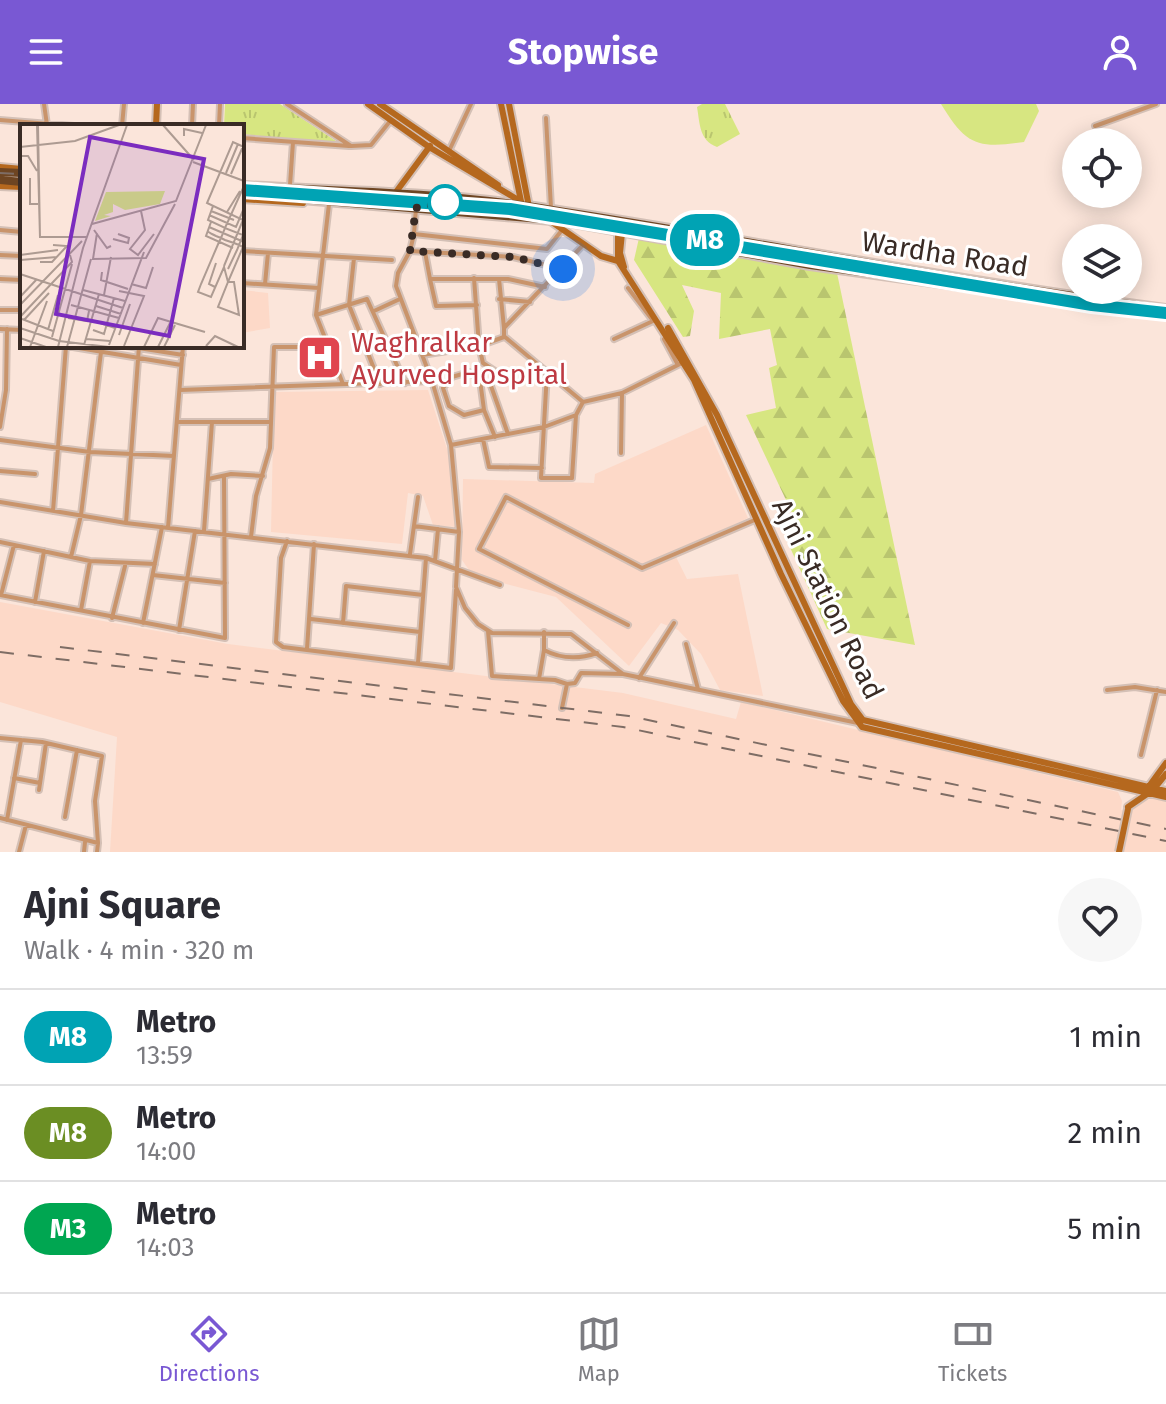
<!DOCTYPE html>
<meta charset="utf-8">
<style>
body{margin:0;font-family:"Fira Sans",sans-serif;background:#f7f7f7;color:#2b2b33;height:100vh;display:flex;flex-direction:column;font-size:30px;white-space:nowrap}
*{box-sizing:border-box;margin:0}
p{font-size:26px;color:#7c7c81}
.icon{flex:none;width:44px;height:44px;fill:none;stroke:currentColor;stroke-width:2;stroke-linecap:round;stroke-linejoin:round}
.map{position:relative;height:748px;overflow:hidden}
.sheet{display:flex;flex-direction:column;background:#fff;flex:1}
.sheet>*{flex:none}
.badge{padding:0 16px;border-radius:26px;font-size:28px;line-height:52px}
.fabs{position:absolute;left:1062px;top:24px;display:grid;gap:16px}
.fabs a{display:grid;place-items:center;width:80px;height:80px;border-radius:50%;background:#fff;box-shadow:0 4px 20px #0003;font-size:40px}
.you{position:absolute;width:40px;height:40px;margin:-20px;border:6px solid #fff;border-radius:50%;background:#1a73e8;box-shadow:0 0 0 12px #1a73e833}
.map>.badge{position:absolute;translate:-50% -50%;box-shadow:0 0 0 4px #fff}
.round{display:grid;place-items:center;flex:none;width:84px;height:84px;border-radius:42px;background:#f7f7f7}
.head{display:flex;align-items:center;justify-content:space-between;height:136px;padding:0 24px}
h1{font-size:38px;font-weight:700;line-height:60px}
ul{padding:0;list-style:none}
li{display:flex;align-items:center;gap:24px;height:96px;padding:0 24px;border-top:2px solid #e1e1e2}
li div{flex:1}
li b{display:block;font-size:30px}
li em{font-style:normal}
li .badge{min-width:88px;font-weight:700;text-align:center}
header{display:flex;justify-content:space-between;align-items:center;height:104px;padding:0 24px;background:#7958d3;color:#fff;font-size:36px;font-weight:700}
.tab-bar{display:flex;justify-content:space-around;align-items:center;height:112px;border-top:2px solid #e1e1e2;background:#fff;font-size:22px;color:#7c7c81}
.tab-bar a{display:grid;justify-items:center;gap:4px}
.tab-bar .selected{color:#7958d3}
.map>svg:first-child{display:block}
.built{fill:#fdd9c8}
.forest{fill:url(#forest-firs)}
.park{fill:url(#park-tufts)}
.pitch{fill:#d7e681}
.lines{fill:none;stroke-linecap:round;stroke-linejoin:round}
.street-casing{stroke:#d4c0b6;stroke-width:8}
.secondary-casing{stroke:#d4c0b6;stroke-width:10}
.highway-casing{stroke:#d4c0b6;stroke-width:12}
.street{stroke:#c9946b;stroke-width:4}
.secondary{stroke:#b5681e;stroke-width:6}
.highway{stroke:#6e4522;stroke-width:8}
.rail{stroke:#7e6d65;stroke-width:2;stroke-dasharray:14 14;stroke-linecap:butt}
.secondary-bridge-casing{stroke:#d4c0b6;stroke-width:10;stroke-linecap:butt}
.secondary-bridge{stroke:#b5681e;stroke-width:6}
.line-casing{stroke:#fff;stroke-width:18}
.line{stroke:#00a3b4;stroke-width:12}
.walk{stroke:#392b25;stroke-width:8;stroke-dasharray:0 14.4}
.stop-dot{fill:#fff;stroke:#00a3b4;stroke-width:4}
.labels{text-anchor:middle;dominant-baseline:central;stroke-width:6;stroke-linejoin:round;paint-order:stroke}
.street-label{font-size:28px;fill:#392b25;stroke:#fff}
.health-label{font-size:28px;fill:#be3a42;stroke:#fff;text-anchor:start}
.inset-road{fill:none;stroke:#ad9b92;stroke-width:2}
.view{fill:#7b2cbf;fill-opacity:0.15;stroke:#7b2cbf;stroke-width:4}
.inset-edge{fill:none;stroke:#392b25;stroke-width:4}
</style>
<header><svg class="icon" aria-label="menu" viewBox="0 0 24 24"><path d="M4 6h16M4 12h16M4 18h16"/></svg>Stopwise<svg class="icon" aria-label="person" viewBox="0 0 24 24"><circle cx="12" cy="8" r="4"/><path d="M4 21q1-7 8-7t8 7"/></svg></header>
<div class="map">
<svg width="1166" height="748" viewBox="0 0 1166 748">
<defs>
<pattern id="forest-firs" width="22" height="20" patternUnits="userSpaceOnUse" patternTransform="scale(2)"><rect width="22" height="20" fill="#d7e681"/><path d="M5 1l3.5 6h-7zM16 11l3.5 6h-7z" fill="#b9c56f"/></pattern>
<pattern id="park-tufts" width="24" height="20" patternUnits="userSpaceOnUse" patternTransform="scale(2)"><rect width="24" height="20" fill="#d7e681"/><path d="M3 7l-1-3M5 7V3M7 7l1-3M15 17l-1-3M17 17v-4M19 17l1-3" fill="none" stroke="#b9c56f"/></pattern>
</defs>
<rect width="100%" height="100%" fill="#fbe5da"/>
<path class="built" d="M242,186L268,189L270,224L242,229Z
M428,286L448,348L456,423L433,421L423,392L408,389L402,440L271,428L274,288Z
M706,321L748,414L674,449L687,475L738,470L763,592L720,586L701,550L678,526L661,519L629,562L556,493L495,477L469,466L462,456L463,375L594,379L595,370Z
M0,498L228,540L623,589L736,615L741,598L1118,688L1122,697L1121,706L1132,708L1137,698L1157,694L1166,697V748H110L117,633L0,598Z"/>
<path class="forest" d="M639,134L837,169L915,541L827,525L788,439L802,430L746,311L776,304L769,264L777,261L770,225L719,235L721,189L682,181L694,207L690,232L683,233L634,156Z"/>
<path class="park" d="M225,0H280L342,41L242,30V22H224Z
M702,0H725L740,30L717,43C699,36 700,20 697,3Z"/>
<path class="pitch" d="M941,0H1036L1039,7L1024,38C977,45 966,41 941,0Z"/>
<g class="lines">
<defs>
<path id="street" d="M44,0L47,21
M287,0L351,42L371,41L391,16
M546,14L551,104
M0,16L74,22
M122,22L124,0
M192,22L193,0
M219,22L220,0
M1095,22L1156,0
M242,34L349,42
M449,47L471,0
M290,81L293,38
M329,100L316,211L343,280
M0,126L22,128
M414,130L416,104
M242,147L392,156
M410,147L414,130L547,145L562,126
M425,148L430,175H508L545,183
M0,151L22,152
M354,154L349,201L380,280
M563,165L513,153L410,147L398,169L396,182L432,277L451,341L459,428L456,483L465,504L478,520L492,529L571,530L623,570L858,619
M0,175L22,176
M430,175L436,202L477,201
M499,175L504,224
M242,179L319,184
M265,180L268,149
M628,184L651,214
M499,195L530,198
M0,206H22
M374,207L400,195
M316,211L367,195L405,279
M0,225L22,226
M505,233L583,298
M614,235L653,217
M664,235L678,261
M388,240L413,229
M67,242L181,261
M126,242L183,251
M422,251L479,242L474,174
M547,268L541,374H572L576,311L583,298
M498,269L483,259L479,242L504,233V224L584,140
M491,282L508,330
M180,286L432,277
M583,298L622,289L682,259
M484,306L464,311L449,302L443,284L452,273L469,268L480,276L484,306L495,333
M177,318H271
M0,323L6,286L7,225
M483,335L489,363L542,364
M0,336L90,348L174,352
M451,341L544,323L576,311
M621,349L622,289
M0,367L35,370
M208,375L231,370L263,372
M0,398L126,419L426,454L500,481
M53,407L66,242
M126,419L139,242
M414,422L459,428
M168,424L183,242
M204,427L212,318
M251,433L256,392L270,344L274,243H328
M287,437L281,454L276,538L283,543L451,564L456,486
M0,438L90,457L155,460
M410,450L418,393
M71,453L81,411L101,248
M435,457L438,425
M153,471L225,479
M0,491L225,534L224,372
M1,491L14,441
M35,498L44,447
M81,506L90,457
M112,514L125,462
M311,515L420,528
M143,519L162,423
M343,519L346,482L423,491
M628,521L479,445L506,393L642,464L757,415
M179,526L195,427
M488,527L492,572L555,576L567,580
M544,528V546C561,555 580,555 597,549
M686,540L698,585
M307,545L314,440
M418,559L426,454
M639,574L674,519
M539,575L544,546
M1107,586L1135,583L1166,588
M562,604L567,580L575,579L581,569L623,570
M0,634L42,638L102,652L95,697L98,739L0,714
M1141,651L1157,586
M14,674L40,679
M39,686L46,639
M65,713L77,646
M7,716L21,636
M19,748L26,721
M84,748L85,738
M97,748L98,739"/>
<path id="secondary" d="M368,0L429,43L515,94L518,101
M380,0L498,81
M501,0L522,102
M509,0L529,103
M156,22L157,0
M0,63L22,65
M0,82L22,83
M396,88L430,42
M242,95L303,99
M549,116L601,152L618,157
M618,118V157L694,276L781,470L843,597L862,623L1166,693
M623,119L620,149L624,163
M668,224L717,311L851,600L863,616L1166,687
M1147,685L1166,659
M1153,686L1166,670
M1128,703L1150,688"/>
<path id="highway" d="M0,68L22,69
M0,76L22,78
M242,82C335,87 428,88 520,101C735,133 949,177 1166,205
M242,90L564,117L810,161L1077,198"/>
</defs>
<use href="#street" class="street-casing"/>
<use href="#secondary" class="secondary-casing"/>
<use href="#highway" class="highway-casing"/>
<use href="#street" class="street"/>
<use href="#secondary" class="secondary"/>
<use href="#highway" class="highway"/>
<path class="rail" d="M0,69L22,70
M242,86L510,105L1092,201L1166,209
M60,543L629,612L1166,725
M0,548L623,623L1166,737"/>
<defs>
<path id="secondary-bridge" d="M1119,748L1128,705"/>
</defs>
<use href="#secondary-bridge" class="secondary-bridge-casing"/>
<use href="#secondary-bridge" class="secondary-bridge"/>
</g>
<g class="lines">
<defs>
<path id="line" d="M242,86L510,105L1092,201L1166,209"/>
</defs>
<use href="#line" class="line-casing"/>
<use href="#line" class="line"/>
<path class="walk" d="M445,98L416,104L410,147L513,153L563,165"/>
</g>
<defs>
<symbol id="hospital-square" viewBox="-11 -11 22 22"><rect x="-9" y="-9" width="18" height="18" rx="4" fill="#e0444e" stroke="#fff"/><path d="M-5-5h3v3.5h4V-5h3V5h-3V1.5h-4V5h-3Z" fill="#fff"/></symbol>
</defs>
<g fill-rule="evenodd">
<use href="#hospital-square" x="294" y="228" width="51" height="51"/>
</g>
<circle class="stop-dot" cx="445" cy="98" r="16"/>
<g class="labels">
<g class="street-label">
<text transform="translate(945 150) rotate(9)">Wardha Road</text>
<text transform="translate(828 495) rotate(64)">Ajni Station Road</text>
</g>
<g class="health-label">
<text x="351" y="238">Waghralkar<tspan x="351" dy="32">Ayurved Hospital</tspan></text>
</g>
</g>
<g transform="translate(20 20)">
<rect width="224" height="224" fill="#fbe5da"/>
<path d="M145,67L140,80L105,86L93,80V88L84,91L91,92L75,97L86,68Z" fill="#d7e681"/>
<path class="inset-road" d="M17,1L20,114L18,1M143,1L174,36M164,12V5L182,9M0,23L55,17L99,1M0,32H8L17,47M173,38L224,57M206,49L218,20M211,50L224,20M10,54V80H18M193,82L188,96L205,104L224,62M121,87L125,106L110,125L118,131L134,110M191,87L214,96M207,88L220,67M189,91L216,103L224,84M191,98L186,112L213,124M72,100L156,77L186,1M189,103L224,118M74,106L87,124L91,122M187,107L192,110L196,112L201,114L205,116L214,119L219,121L223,123L208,158L204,143L191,173L178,168L181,160L199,118L201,114L205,104L223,111L217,126L208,145M77,109L73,135L126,134L155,80M21,113H67M93,115L108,119L109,114L98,110M0,131L38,126M0,136L37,133M20,138H32L47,122L33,121M204,142L223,96L187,79L213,18L224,23M82,148L81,156L108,165M0,150L103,184M208,158H214L219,191L198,183ZM111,160L126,164L133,143M195,163L189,160L196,139M63,166L105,177M99,167L124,172L104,222M84,171L91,133M0,173L17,155M0,181L62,117M51,181L99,194M76,182L101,190M0,193L52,138L50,131M48,194L67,197L69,187M2,195L33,207M4,196L29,169M71,196L95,204M0,204L39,217M28,206L38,171M73,206L84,210L94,174M99,211L110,180M32,213L52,140M0,214L26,223M66,215L90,217M39,217L89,223M64,221L79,170M89,221L124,128M186,222L195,212L218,223M10,223L27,177M38,223L63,124L107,1M47,223L71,135M124,223L138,194L185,208M138,223L150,199M144,223L155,201"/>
<path class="view" d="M70,13L184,35L149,212L36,190Z"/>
<rect width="224" height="224" class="inset-edge"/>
</g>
</svg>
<div class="fabs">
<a><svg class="icon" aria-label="locate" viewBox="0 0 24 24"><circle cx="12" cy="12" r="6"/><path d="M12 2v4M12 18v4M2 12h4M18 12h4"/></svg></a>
<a><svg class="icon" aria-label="layers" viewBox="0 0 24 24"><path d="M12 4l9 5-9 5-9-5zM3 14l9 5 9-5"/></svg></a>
</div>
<div class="you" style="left:563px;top:165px"></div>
<b class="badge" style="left:705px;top:136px;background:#00a3b4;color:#fff">M8</b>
</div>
<section class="sheet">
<div class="head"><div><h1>Ajni Square</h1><p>Walk · 4 min · 320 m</p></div><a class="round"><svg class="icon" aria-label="heart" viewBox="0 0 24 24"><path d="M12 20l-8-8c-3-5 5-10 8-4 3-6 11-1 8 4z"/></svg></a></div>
<ul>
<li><span class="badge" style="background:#00a3b4;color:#fff">M8</span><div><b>Metro</b><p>13:59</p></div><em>1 min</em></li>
<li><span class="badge" style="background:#6b8e23;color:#fff">M8</span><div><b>Metro</b><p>14:00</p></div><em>2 min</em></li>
<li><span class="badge" style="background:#00a651;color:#fff">M3</span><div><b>Metro</b><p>14:03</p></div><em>5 min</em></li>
</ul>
</section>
<nav class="tab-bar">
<a class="selected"><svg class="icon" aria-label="directions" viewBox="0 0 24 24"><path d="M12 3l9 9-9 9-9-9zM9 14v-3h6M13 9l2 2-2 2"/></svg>Directions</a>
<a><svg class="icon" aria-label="map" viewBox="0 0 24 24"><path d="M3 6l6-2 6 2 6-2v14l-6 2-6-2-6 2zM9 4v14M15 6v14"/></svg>Map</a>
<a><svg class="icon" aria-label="tickets" viewBox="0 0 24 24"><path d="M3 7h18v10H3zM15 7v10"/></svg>Tickets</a>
</nav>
